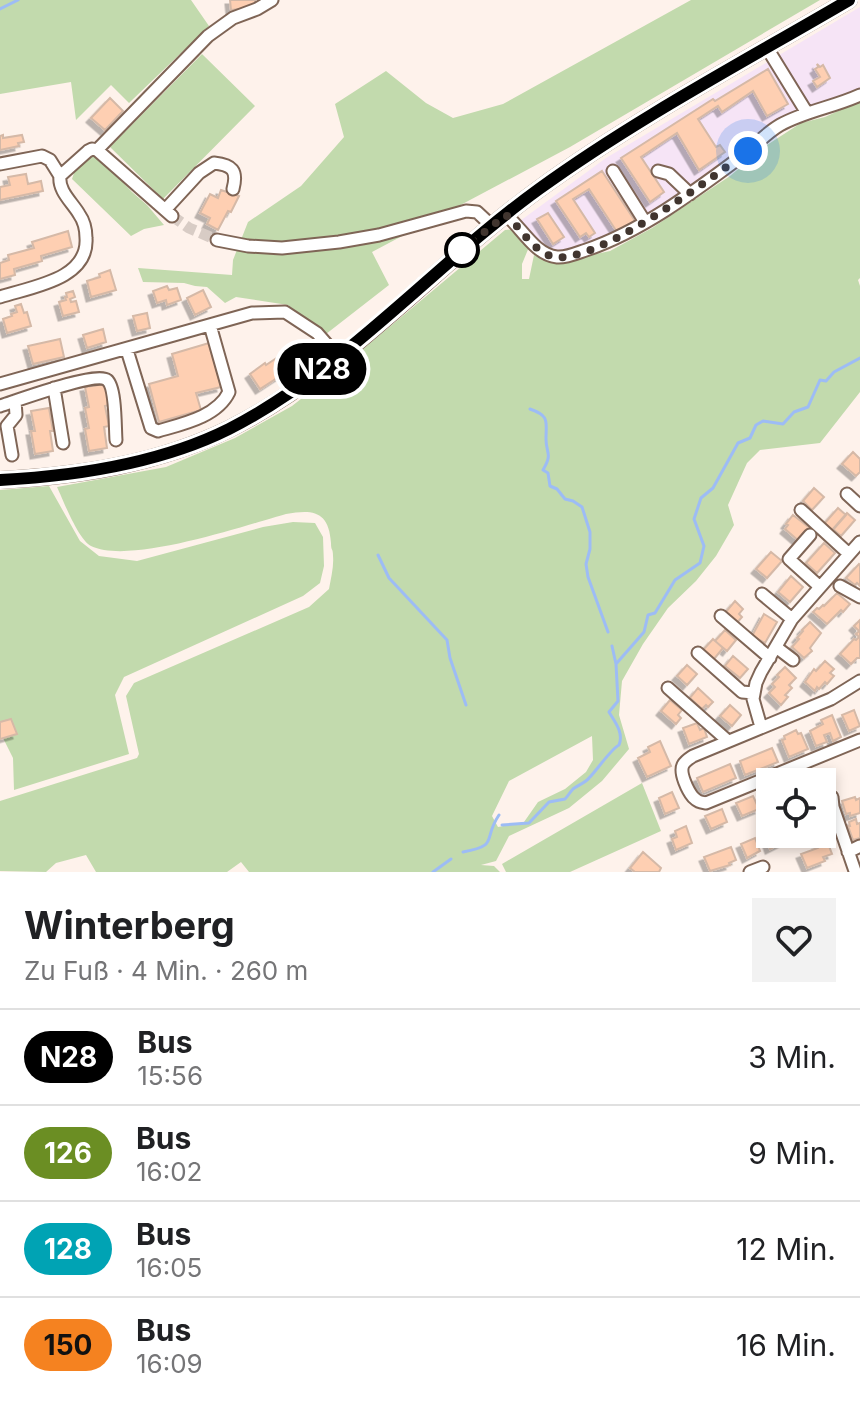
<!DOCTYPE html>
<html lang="de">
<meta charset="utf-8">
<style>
body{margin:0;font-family:Inter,sans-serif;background:#f2f2f2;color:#202124;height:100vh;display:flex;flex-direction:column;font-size:30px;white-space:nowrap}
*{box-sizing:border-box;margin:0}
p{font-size:26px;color:#757577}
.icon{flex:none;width:44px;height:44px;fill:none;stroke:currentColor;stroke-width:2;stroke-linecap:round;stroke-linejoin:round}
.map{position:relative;height:872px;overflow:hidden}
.side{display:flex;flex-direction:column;background:#fff;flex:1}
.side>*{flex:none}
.badge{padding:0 16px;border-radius:26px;font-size:28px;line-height:52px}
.buttons{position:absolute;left:756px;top:768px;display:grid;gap:16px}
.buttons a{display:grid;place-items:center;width:80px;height:80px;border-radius:0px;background:#fff;box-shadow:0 4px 12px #0003;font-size:40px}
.you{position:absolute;width:40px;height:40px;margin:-20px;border:6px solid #fff;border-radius:50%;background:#1a73e8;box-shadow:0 0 0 12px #1a73e833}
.map>.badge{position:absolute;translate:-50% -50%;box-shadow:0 0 0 4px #fff}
.round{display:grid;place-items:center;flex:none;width:84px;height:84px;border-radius:0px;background:#f2f2f2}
.overview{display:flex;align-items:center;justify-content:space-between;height:136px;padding:0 24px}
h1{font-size:38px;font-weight:700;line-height:60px}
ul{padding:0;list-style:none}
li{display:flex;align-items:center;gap:24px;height:96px;padding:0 24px;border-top:2px solid #e0e0e0}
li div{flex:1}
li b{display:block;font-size:30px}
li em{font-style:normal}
li .badge{min-width:88px;font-weight:700;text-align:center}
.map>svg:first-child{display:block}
.industrial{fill:#f6e4f6}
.green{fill:#c2daad;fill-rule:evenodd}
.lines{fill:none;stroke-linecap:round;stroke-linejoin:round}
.stream{stroke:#9dbcf5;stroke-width:3}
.building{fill:#fecfb2;stroke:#d5b9a7;stroke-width:2;filter:url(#shadow)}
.minor-tunnel{stroke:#d8ccc5;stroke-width:11;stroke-dasharray:11 5.5;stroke-linecap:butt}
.minor-casing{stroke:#7f6556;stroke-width:15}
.major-casing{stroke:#7f6556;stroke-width:18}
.minor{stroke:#fff;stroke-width:11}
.major{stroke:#fff;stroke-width:14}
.line-casing{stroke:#fff;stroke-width:18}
.line{stroke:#000;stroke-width:12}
.walk{stroke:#41352f;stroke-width:8;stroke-dasharray:0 14.4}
.stop-dot{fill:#fff;stroke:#000;stroke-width:4}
</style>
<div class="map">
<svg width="860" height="872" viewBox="0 0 860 872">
<defs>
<filter id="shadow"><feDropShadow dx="-4.5" dy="4.5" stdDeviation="0" flood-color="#0004"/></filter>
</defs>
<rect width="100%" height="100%" fill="#fef2eb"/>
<path class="industrial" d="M860,7V89L837,100L786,118L680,194L615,236L562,253L538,242L520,221L606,158Z"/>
<path class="green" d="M0,0H191L209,26L129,103L111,85L76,120L71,82L0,94Z
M691,0H820L570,147L372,252L389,285L326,334L288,305L236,297L225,303L207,287L195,286L184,283L143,282L138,268L232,275L233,260L248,222L301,186L344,137L335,104L386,71L426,103L453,118L503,104Z
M202,54L255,106L163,199L110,147Z
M860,101V278L858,280L860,286V392L820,443L760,450L747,463L728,505L734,525L716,556L696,581L668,608L643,644L622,681L619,715L629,749L602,781L569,808L509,836L496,861L481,865L494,866L500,872H249L241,862L227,872H96L86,855L56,863L46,872L0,871V801L137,758L139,754L126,696L134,683L309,607L329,589C331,578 334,566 333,556C333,547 331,552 331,543C329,511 313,509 286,514C243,526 130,565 91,546C78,539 64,502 57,487L166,467L235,438L292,406L343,366L505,230L515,229L529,247L522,264V279H529L534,255L560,262L610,251L652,228L730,176L767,145L801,123L825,117ZM592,736L593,760L586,772L565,789L538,802L524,822L498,827L492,816L509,781Z
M91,156L99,157L132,192L147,205L164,225L144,229L131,236L72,179L77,164Z
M49,486L80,541L99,556L137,561L263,527L293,522L315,523L323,537L324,566L320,583L303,596L124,677L115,695L129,754L14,790L13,758L0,732V490Z
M642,783L661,831L570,872H506L502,864Z"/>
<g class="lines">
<path class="stream" d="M0,9L18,0
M530,409C550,416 546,421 546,439C546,454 553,453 543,470L548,473L550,486L557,489L565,499L573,501L582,507L590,532V549L586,564L588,577L608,632
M378,555L389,578L447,640L450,658L466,705
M616,664L644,632L648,615L655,613L675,580L700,563L704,546L694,519L701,498L713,488L738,443L750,438L756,425L763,421L783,424L794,412L808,407L820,380L826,381L834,372L860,358
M502,825L529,823L549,802L565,799C568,796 570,792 573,789C578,785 585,783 589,778C597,770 611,749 619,745C624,733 615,722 609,712L618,701L616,664L612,646
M463,852C500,845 482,840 499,815
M433,872L451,859"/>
</g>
<path class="building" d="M230,0H255V5L250,8L231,10Z
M817,64L820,67L823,65L830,78L817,87L813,81L820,77L815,69L818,67Z
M768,69L788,104L767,116L753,91L722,112L718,106L698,119L716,147L720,145L725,152L699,170L677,133L641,157L664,192L650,202L621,158L713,99L715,101Z
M110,98L123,111L105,130L91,118Z
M3,135V138L22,135L24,142L18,143L19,146L0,150V136Z
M602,171L635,221L617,232L589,189L573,199L595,233L589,237L586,233L580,237L556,201Z
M26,174L28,184L41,181L43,191L0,200V187L10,185L8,177Z
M221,190L239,196L231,212L228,211L218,230L207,224L210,218L200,213L210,194L218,198Z
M548,213L564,237L553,244L537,219Z
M68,231L72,247L41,256L42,261L14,269L15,275L0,279V263L9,260L8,255L34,248L32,242Z
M110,270L116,290L91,297L87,281L100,277L99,274Z
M167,286L169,290L177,288L181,300L167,305L166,300L157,303L153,291Z
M203,290L211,307L195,315L187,298Z
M73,291L75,297L70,299L71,302L76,301L79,312L63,316L59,302L66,300L65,297H67L66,293Z
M21,304L24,313L27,312L31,326L7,333L3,319L12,316L11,314L17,312L15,306Z
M147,313L150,328L137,331L133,316Z
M103,329L106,342L87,348L83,335Z
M60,339L64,357L33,364L28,346Z
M209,343L221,387L196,393L201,410L159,422L149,384L178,376L172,354Z
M284,353L294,367L260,389L250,374L265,363L266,365Z
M105,384L109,405L105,406L109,426L104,427L107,448L89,451L85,429L89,428L85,408L89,407L85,387Z
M49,408L53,431H50L53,451L35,454L31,431H35L31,411Z
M853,452L860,459V472L856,476L842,464Z
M814,488L824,497L812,510L803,501Z
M838,508L846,515L832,531L824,524Z
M847,513L855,520L841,536L833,529Z
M793,515L811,529L800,542L785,529L788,525L786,524Z
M824,543L835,553L817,573L806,563Z
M771,552L782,561L767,578L756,569Z
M859,564L860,565V586L857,583L855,585L846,578Z
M791,576L803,587L790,602L778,592Z
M837,593L850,604L843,612L841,610L827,624L813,612L817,608L819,609L823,605L824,606Z
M735,601L743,609L739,614L742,617L736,624L725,613Z
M764,614L777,622L765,643L752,636Z
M860,620V658H857L851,664L840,654L854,639L856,640L859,637L856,634L859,631L854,626Z
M810,622L821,633L810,648L812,651L804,658L792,647L799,639L797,638L803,631L802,630Z
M725,630L736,640L727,651L715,641Z
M713,639L723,648L714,659L703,650Z
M733,656L748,669L740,678L725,666Z
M825,661L834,669L830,673L834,676L827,684L825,682L819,689L817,687L815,691L805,682L814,669L816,671Z
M687,665L697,674L687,685L677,676Z
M785,667L796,678L789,685L792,688L785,695L788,697L781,705L769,693L775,687L772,684L779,677L777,675Z
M698,688L713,702L708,707L706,705L702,709L690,698Z
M670,700L682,710L678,715L681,718L676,724L661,711Z
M730,705L741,715L732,726L720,716Z
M854,710L860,726L849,731L842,715Z
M832,715L841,737L833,741L830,733L824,735L827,742L816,746L810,731L823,724L821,720Z
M11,719L17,734L0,739V722Z
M697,723L700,730L704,728L707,737L689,744L683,728Z
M796,730L798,734L801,733L808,749L789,757L782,740L785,739L784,736Z
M660,741L671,766L647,777L638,758L650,752L648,747Z
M772,748L778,762L745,775L740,761Z
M730,764L736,778L703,792L697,778Z
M672,792L679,808L665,814L659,798Z
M753,796L759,809L742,816L736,803Z
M855,797L856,800L860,798V813L850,816V813L846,814L842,801Z
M722,809L727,822L711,829L705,816Z
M856,819L857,824L860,823V838L853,840L848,826H850L849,822Z
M686,826L692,843L676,850L672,839L677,837L675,831Z
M770,832V834H781L784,842L770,849L765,834Z
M755,838L760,851L747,858L741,844Z
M827,841L832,854L823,857L825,861L807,868L801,854L818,848L817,845Z
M731,847L736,860L729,863L730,865L710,871L704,857Z
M643,852L661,868L659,872H635L630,868Z"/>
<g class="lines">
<path class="minor-tunnel" d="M172,216L189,228L217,240"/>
<defs>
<path id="minor" d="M767,48L807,113
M97,150L172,216
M0,164L42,156L50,160L60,176C58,191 72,202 79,214C84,221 86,230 86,238C89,280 30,287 0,297
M613,171L645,222
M658,171L669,174L690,194
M60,176L88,151L92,149L97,150L208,36L233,18L257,9L272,0
M165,210L199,173L214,163C232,165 238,170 233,189
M506,215C521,227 535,255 557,257C566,258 577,253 586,250C642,231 695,191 742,156C755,146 766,133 780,125C805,111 834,107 860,95
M217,240L248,246L282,248L339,242L379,235L466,211L477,212L492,226
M127,350L151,428L158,431C182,424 217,417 229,392L210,325
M0,384L252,313L285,312L317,333L338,357
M54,388L63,443
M0,406C16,401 97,371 107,380C116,387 115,428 116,440
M12,455L7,426L16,415L15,401
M847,494L860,506
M801,510L849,554
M810,535L789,559L820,587
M840,586L860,597
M762,594L792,619
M721,616L770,658
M776,647L793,660
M698,653L742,692L754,693
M860,681L831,699L693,756C690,758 685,761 683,765C679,773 688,791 693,797C698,802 700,802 706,803L860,740
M668,688L728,741
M761,727L753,699L756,683L761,672L792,619L860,542
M832,797L833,807L855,871
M848,852L860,846
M750,872L763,867"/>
<path id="major" d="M0,480C78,476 158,464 229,429C346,371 434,265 539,189C637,118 745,61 849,0"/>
</defs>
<use href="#minor" class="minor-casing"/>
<use href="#major" class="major-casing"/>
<use href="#minor" class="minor"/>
<use href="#major" class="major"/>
</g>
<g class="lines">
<defs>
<path id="line" d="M0,480C77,476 159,464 229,429C345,370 434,265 539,189C637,118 745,61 849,0"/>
</defs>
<use href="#line" class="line-casing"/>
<use href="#line" class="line"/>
<path class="walk" d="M462,250L506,215C520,227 532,250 551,256C591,269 714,176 748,151"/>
</g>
<circle class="stop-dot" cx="462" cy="250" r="16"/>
</svg>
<div class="buttons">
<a><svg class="icon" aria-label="locate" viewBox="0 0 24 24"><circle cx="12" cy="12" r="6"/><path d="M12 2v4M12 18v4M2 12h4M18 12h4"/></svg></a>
</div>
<div class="you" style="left:748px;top:151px"></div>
<b class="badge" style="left:322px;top:369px;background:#000;color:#fff">N28</b>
</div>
<section class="side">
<div class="overview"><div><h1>Winterberg</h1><p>Zu Fuß · 4 Min. · 260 m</p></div><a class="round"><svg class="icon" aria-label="heart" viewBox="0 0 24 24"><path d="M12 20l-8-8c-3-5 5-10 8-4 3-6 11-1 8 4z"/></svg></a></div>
<ul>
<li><span class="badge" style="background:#000;color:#fff">N28</span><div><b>Bus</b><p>15:56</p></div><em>3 Min.</em></li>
<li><span class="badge" style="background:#6b8e23;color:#fff">126</span><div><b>Bus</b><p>16:02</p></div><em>9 Min.</em></li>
<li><span class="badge" style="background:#00a3b4;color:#fff">128</span><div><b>Bus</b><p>16:05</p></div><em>12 Min.</em></li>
<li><span class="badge" style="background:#f58220;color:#111">150</span><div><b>Bus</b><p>16:09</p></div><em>16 Min.</em></li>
</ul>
</section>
